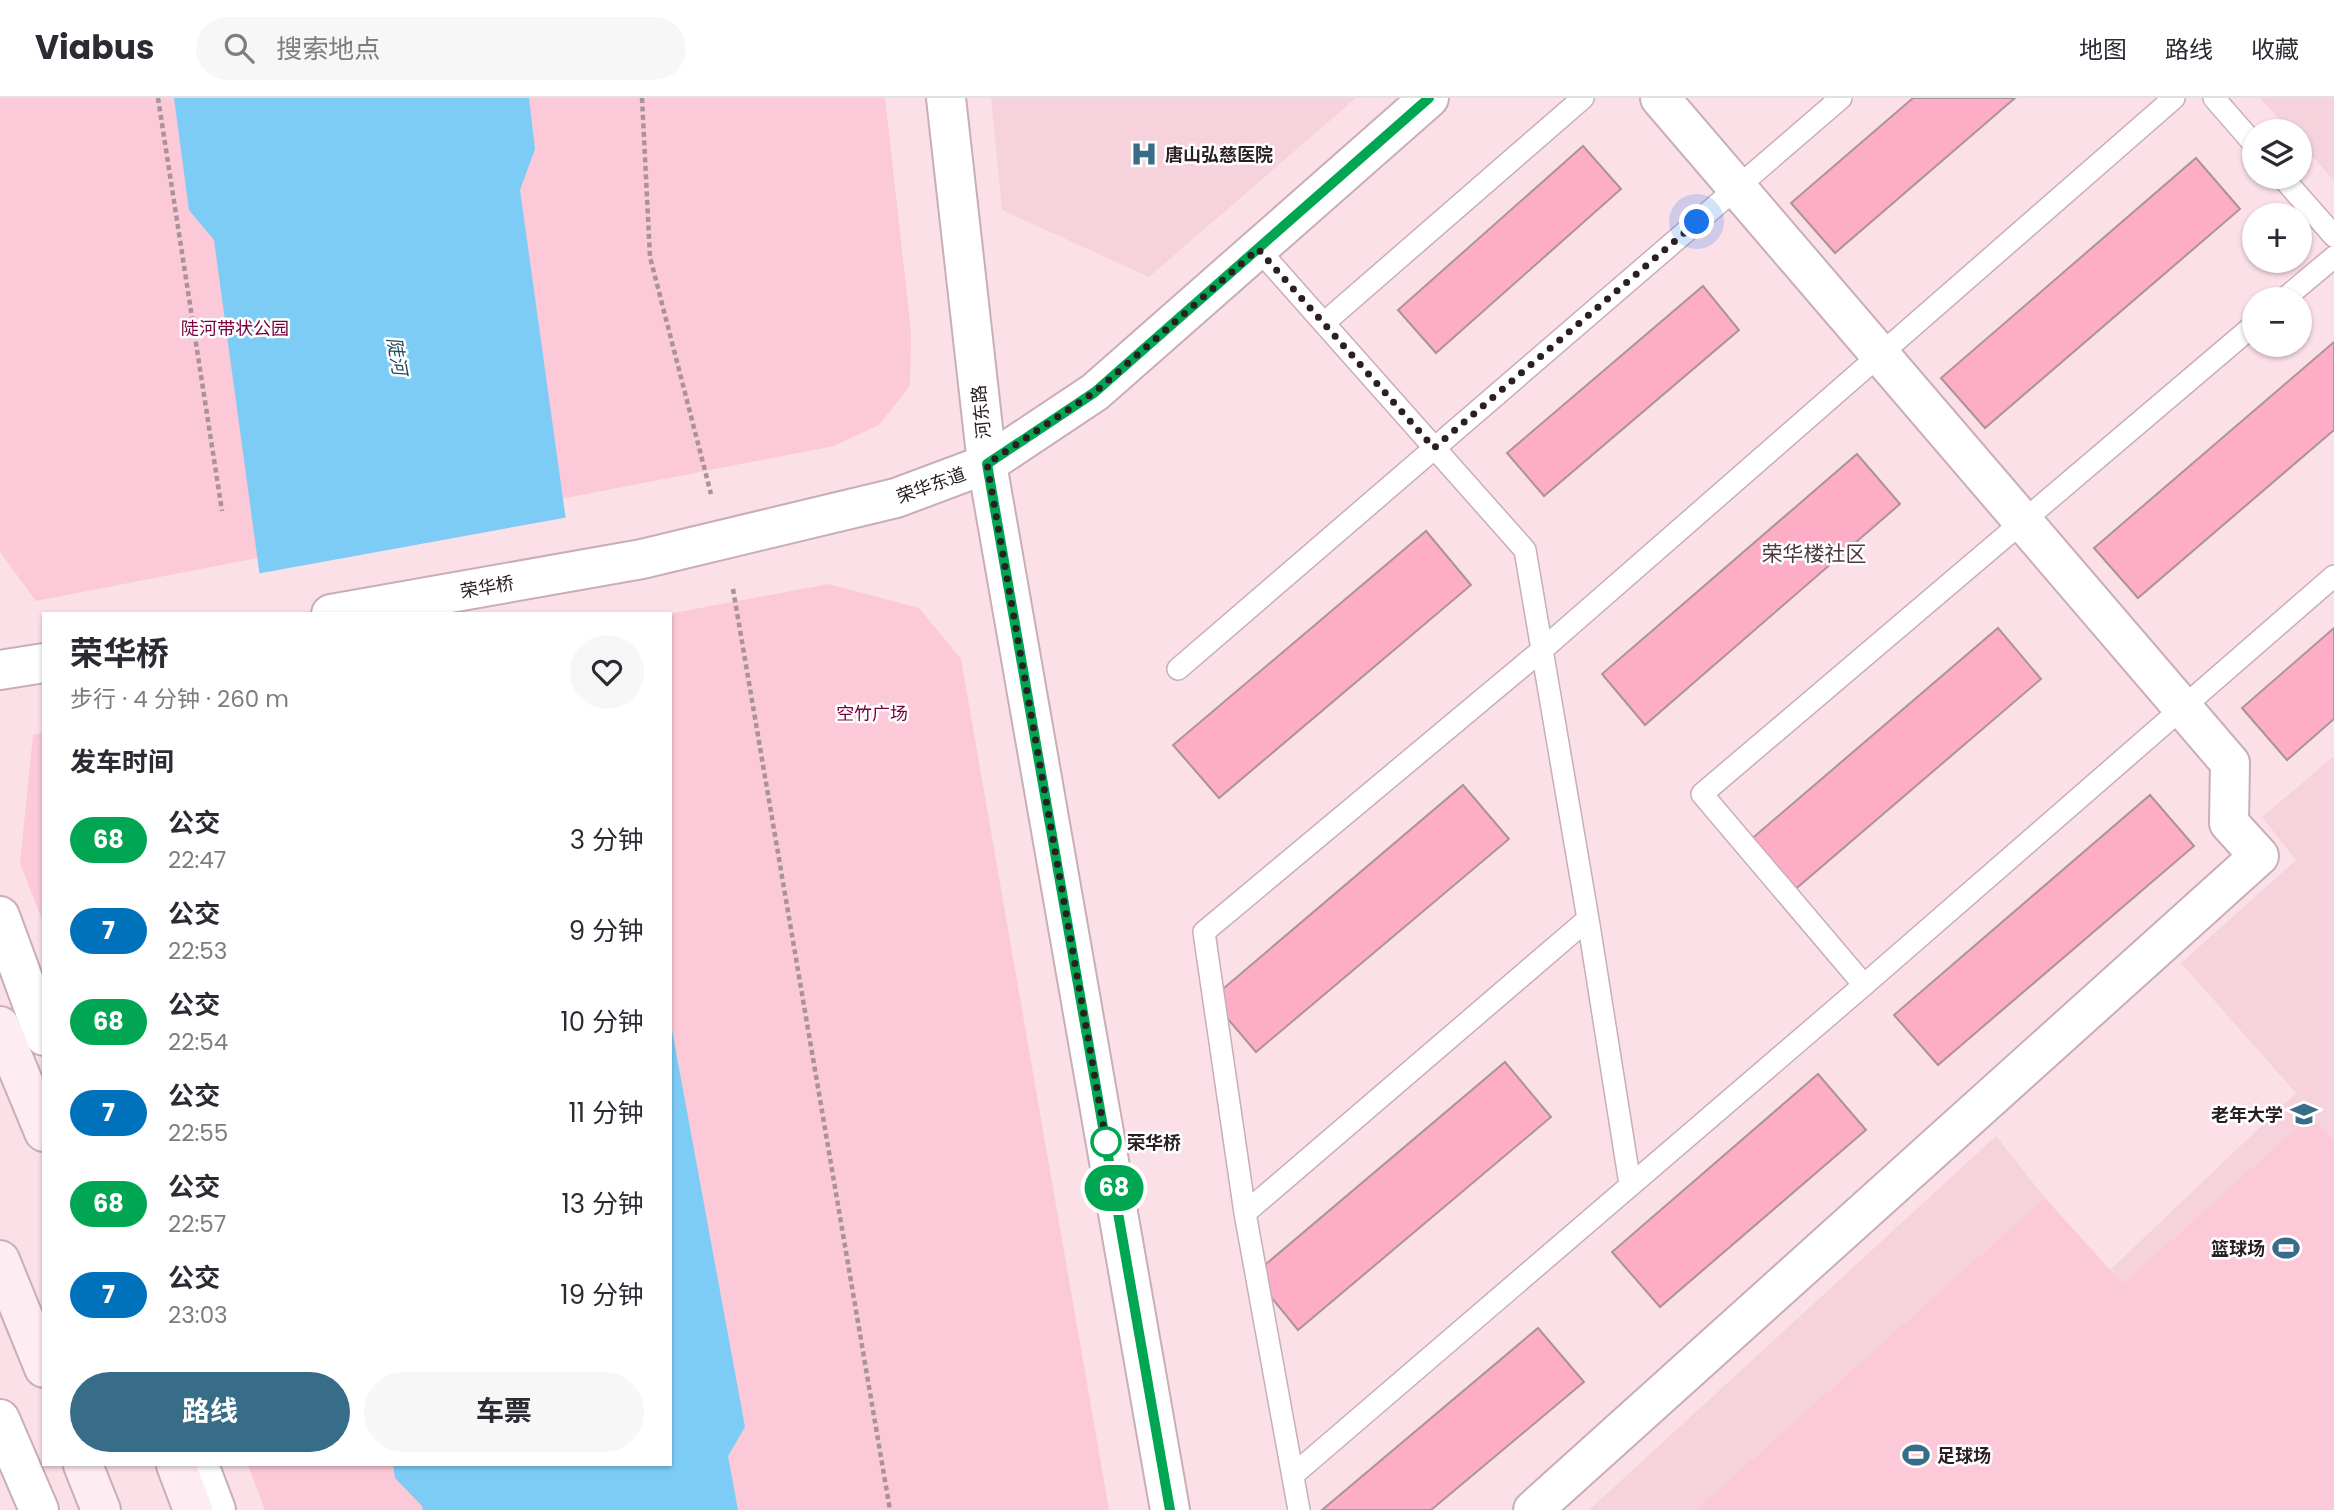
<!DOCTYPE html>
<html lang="zh">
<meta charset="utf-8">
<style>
body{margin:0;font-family:Poppins,"Noto Sans SC",sans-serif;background:#f7f7f7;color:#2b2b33;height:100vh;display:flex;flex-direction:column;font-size:26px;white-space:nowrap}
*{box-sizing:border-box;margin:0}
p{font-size:23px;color:#7c7c81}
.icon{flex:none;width:38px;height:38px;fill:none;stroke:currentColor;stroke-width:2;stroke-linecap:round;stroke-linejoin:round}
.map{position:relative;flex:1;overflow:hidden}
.side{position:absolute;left:42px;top:514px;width:630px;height:854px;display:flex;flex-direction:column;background:#fff;border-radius:0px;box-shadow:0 2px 5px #0004}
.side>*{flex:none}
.badge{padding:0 14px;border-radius:23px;font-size:24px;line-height:46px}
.controls{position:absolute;left:2242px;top:21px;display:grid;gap:14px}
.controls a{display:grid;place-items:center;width:70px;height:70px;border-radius:50%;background:#fff;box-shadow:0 2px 5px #0004;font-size:35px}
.you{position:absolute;width:35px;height:35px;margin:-18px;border:5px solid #fff;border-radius:50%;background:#1a73e8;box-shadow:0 0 0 10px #1a73e833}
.map>.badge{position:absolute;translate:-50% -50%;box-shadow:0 0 0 4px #fff}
h2{padding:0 28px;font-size:26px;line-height:63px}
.round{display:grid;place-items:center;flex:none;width:74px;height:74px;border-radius:37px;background:#f7f7f7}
.overview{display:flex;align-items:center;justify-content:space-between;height:119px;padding:0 28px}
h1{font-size:33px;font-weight:700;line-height:52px}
.cta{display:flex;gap:14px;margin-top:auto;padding:14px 28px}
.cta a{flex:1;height:80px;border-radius:42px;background:#376d88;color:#fff;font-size:28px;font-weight:700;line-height:80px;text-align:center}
.cta a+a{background:#f7f7f7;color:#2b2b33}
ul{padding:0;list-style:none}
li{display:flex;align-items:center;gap:21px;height:91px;padding:0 28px}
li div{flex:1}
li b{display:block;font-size:26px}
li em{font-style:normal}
li .badge{min-width:77px;font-weight:700;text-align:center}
header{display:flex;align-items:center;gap:42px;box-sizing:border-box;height:98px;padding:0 35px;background:#fff;border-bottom:2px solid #e1e1e2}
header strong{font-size:33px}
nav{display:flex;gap:38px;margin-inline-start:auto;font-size:24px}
.search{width:490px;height:63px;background:#f7f7f7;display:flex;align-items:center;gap:18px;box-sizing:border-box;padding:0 24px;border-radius:38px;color:#7c7c81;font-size:26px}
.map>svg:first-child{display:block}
.built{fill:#f6d2dc}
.green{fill:#fbc9d7}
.water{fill:#7dccf6}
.pier{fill:#fce0e8}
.building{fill:#fdadc5;stroke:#ac939a;stroke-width:2}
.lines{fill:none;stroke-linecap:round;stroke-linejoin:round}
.service-casing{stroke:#c9aeb6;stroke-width:24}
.minor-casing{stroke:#c9aeb6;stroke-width:42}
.tertiary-casing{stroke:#c9aeb6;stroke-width:42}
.secondary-casing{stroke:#c9aeb6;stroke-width:42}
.path{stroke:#a89399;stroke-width:4.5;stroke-dasharray:5 3.5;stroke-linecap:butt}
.service{stroke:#fff;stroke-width:21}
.minor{stroke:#fff;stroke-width:38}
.tertiary{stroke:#fff;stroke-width:38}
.secondary{stroke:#fdecf1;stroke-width:38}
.line-casing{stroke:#fff;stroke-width:16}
.line{stroke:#00a651;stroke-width:10}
.walk{stroke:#2a2023;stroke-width:7;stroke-dasharray:0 12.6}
.stop-dot{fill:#fff;stroke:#00a651;stroke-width:3.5}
.labels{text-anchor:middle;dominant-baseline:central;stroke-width:5;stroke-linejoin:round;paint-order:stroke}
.poi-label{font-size:18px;font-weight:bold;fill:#2a2023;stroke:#fff;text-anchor:start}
.park-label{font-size:18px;fill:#78003d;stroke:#fff}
.street-label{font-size:18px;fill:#2a2023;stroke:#fff}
.stop-label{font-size:18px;font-weight:bold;fill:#2a2023;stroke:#fff;text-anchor:start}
.water-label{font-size:19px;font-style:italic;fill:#1e4a60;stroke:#fff}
.quarter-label{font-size:21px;fill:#4c373d;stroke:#fff}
</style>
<header>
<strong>Viabus</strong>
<div class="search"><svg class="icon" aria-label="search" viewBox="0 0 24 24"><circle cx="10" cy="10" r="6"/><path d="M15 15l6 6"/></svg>搜索地点</div>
<nav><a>地图</a><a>路线</a><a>收藏</a></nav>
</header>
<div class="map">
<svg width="2334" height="1412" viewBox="0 0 2334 1412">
<rect width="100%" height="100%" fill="#fce0e8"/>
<path class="built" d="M991,0H1356L1149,179L1002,112Z
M2260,0H2334V83L2300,44V33H2290Z
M2334,658V1412H1589L1996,1038L2045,1100L2109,1173L2296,995L2181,865L2296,762L2262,719Z"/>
<path class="green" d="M0,0H885L911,234L910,288L879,327L834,348L36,503L0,454Z
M828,486L919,510L961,561L1109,1412H265L248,1367H670V516H668Z
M44,634V827L20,765L33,637Z
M2310,1018L2334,1044V1412H1696L2045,1100L2123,1186Z"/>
<path class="water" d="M174,0H529L535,51L520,92L579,516H265L214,142L189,112Z
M670,921L745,1329L728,1358L738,1412H423L422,1408L395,1380L393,1367H670Z"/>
<path class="pier" d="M569,419L583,516H261L256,476Z"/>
<path class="building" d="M1913,0H2015L1835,155L1791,105Z
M1583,48L1621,91L1436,255L1398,212Z
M2196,60L2240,111L1985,330L1941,280Z
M1703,188L1739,232L1544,398L1507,355Z
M2334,244V332L2138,500L2094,450Z
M1857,356L1900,406L1645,627L1602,576Z
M1426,433L1471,487L1219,700L1173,647Z
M1998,530L2041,581L1785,800L1742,749Z
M2334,530V621L2287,662L2242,610Z
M1463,687L1509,741L1256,954L1211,901Z
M2150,697L2194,748L1938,967L1894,917Z
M1505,964L1551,1019L1298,1232L1253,1177Z
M1818,976L1866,1032L1660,1209L1612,1154Z
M1538,1230L1584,1284L1431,1412H1322Z"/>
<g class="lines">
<defs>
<path id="service" d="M2214,0L2254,46
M2282,79L2334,138
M1258,151L1525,452L1588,821L1630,1086
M2284,201L2334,159
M1324,225L1583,0
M1178,571L1841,0
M1864,887L1702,696L2254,227
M1245,1115L1588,821
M1293,1377L1864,887L2334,478
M1299,1412L1245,1115L1204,834L1543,551L2174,0"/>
<path id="minor" d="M0,818L44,938
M0,1321L39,1412
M199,1367L216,1412
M1533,1412L2259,758L2229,725L2230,665L1660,0"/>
<path id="tertiary" d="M946,0L987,366L1170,1412
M331,516L642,461L896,400L987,366L1095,294L1429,0
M0,572L44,565"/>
<path id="secondary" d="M0,928L44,1034
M0,1162L44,1270
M83,1367L101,1412
M176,1367L193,1412"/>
</defs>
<use href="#service" class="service-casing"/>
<use href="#minor" class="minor-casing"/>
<use href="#tertiary" class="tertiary-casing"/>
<use href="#secondary" class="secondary-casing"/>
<path class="path" d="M158,0L222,413
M642,0L650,159L711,396
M733,491L890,1412"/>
<use href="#service" class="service"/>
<use href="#minor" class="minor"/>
<use href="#tertiary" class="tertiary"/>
<use href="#secondary" class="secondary"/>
</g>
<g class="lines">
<defs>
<path id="line" d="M1170,1412L987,366L1095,294L1429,0"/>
</defs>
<use href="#line" class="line-casing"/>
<use href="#line" class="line"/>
<path class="walk" d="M1106,1044L1108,1054L987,366L1095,294L1258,151L1434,350L1697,124"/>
</g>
<defs>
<symbol id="hospital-bare" viewBox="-9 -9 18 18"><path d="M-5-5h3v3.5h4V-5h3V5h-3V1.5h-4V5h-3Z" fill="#376d88" stroke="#fff" stroke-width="2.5" paint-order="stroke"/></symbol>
<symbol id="university-bare" viewBox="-9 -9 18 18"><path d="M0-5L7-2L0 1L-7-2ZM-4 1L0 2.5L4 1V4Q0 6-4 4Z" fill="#376d88" stroke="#fff" stroke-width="2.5" paint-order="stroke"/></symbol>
<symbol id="stadium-bare" viewBox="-9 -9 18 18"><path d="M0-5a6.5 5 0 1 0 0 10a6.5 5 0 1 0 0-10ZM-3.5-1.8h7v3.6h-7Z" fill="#376d88" stroke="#fff" stroke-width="2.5" paint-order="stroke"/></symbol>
</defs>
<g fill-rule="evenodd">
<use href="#hospital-bare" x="1125" y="37" width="38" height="38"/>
<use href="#university-bare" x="2285" y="997" width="38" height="38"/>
<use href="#stadium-bare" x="2267" y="1131" width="38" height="38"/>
<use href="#stadium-bare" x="1897" y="1338" width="38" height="38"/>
</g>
<circle class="stop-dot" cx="1106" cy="1044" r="14"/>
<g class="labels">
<g class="poi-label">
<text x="1165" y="56">唐山弘慈医院</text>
<text x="2283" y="1016" text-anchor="end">老年大学</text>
<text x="2265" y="1150" text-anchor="end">篮球场</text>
<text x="1937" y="1357">足球场</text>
</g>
<g class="park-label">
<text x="235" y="230">陡河带状公园</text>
<text x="872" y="615">空竹广场</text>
</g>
<g class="street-label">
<text transform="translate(981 314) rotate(-96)">河东路</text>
<text transform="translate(931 387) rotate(-20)">荣华东道</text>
<text transform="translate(487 489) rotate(-10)">荣华桥</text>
</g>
<g class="stop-label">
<text x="1127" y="1044">荣华桥</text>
</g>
<g class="water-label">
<text transform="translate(397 258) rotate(80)">陡河</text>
</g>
<g class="quarter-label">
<text x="1814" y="455">荣华楼社区</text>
</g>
</g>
</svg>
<div class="controls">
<a><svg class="icon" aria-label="layers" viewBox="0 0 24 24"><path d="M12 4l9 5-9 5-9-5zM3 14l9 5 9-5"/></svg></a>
<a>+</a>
<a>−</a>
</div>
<div class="you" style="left:1697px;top:124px"></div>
<b class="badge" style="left:1114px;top:1090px;background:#00a651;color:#fff">68</b>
<section class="side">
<div class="overview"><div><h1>荣华桥</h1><p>步行 · 4 分钟 · 260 m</p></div><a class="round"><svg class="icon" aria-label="heart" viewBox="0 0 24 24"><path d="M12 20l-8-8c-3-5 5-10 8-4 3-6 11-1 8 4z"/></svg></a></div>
<h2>发车时间</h2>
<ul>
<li><span class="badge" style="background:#00a651;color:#fff">68</span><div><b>公交</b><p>22:47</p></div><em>3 分钟</em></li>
<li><span class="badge" style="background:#0072bc;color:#fff">7</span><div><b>公交</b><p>22:53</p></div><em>9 分钟</em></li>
<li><span class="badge" style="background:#00a651;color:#fff">68</span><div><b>公交</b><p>22:54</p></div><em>10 分钟</em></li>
<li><span class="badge" style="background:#0072bc;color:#fff">7</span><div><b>公交</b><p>22:55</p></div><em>11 分钟</em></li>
<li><span class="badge" style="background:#00a651;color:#fff">68</span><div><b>公交</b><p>22:57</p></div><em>13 分钟</em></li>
<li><span class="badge" style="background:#0072bc;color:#fff">7</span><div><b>公交</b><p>23:03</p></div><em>19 分钟</em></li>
</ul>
<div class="cta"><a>路线</a><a>车票</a></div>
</section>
</div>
